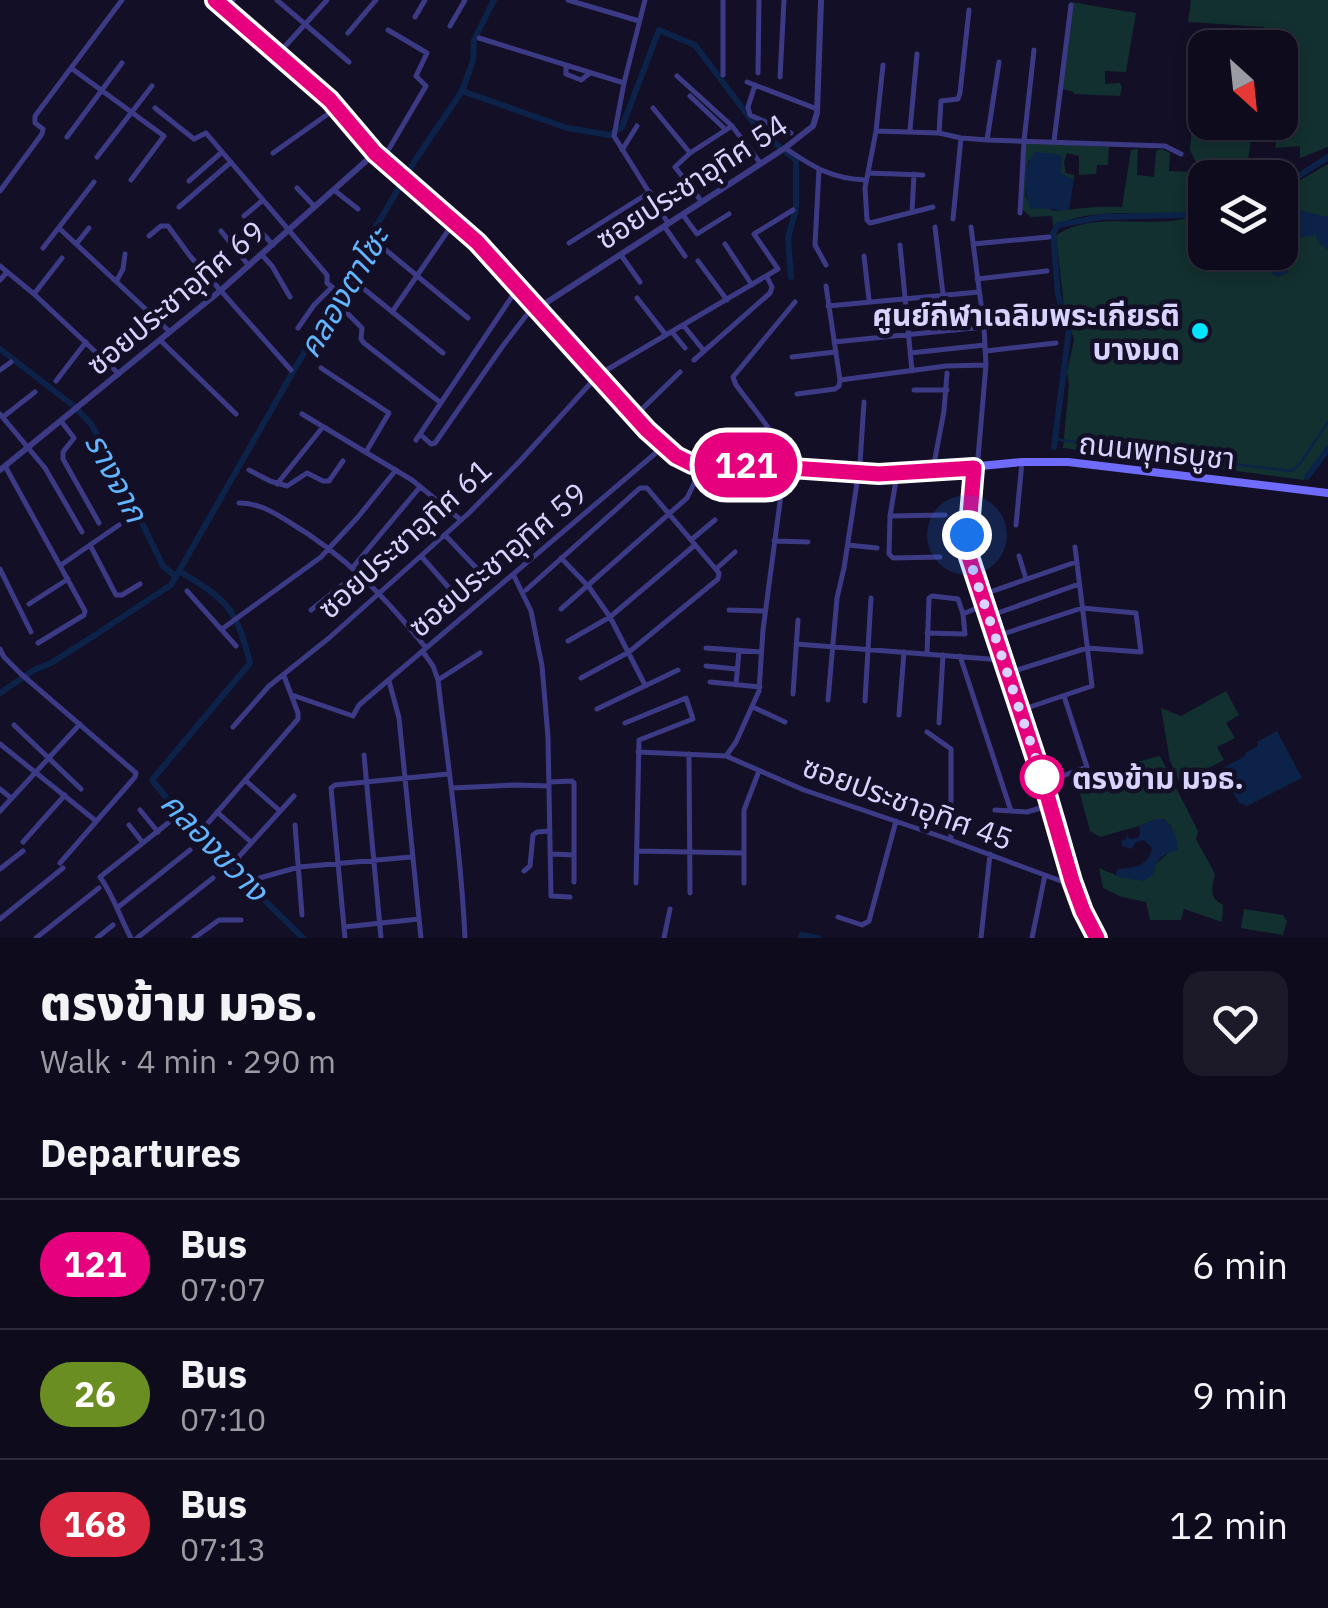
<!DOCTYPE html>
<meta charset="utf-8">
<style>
body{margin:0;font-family:"IBM Plex Sans","Noto Sans Thai",sans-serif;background:#1c1929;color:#f1f3f6;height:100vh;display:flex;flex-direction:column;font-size:38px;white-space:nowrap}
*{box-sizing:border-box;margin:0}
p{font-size:32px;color:#9b9ba3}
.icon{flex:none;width:55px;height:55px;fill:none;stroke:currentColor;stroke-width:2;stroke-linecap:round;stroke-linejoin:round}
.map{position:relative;height:938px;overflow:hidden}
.sheet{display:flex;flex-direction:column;background:#0e0b1c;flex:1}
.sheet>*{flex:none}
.badge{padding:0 20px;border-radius:32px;font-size:35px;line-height:65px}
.needle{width:65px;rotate:153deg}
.buttons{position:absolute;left:1188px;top:30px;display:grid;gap:20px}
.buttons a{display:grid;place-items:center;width:110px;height:110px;border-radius:20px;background:#0e0b1c;box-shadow:0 5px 15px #0003,0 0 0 2px #2e2b3b;font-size:50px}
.you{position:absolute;width:50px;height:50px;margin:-25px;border:8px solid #fff;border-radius:50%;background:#1a73e8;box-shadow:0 0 0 15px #1a73e833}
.map>.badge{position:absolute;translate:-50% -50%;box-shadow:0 0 0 5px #fff}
h2{padding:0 40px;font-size:38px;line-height:90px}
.round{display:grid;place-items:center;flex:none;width:105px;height:105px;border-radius:20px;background:#1c1929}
.head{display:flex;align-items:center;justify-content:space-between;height:170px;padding:0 40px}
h1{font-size:48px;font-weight:800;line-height:75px}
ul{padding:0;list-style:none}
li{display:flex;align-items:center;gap:30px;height:130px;padding:0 40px;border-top:2px solid #2e2b3b}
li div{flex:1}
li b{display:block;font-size:38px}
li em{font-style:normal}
li .badge{min-width:110px;font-weight:700;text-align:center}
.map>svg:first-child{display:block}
.green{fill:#12302f}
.water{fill:#0c2248}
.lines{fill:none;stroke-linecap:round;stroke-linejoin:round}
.stream{stroke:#0c2248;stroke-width:2.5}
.canal{stroke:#0c2248;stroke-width:6}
.minor{stroke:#3d3a85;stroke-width:5}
.tertiary{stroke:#3d3a85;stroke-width:6}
.secondary{stroke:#6f6bff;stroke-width:8}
.line-casing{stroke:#fff;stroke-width:22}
.line{stroke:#e6007e;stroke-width:15}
.walk{stroke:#d9d4ff;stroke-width:10;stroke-dasharray:0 18}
.poi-dot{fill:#00e5ff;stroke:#130f26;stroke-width:4}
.stop-dot{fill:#fff;stroke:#e6007e;stroke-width:5}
.labels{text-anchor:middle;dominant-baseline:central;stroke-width:9;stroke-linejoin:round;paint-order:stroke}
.street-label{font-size:30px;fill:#d9d4ff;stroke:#130f26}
.poi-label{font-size:30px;font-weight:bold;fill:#d9d4ff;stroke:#130f26;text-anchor:end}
.stop-label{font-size:30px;font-weight:bold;fill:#d9d4ff;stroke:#130f26;text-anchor:start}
.water-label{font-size:32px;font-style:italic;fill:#62b6ff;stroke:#130f26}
</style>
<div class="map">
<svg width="1328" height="938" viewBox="0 0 1328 938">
<rect width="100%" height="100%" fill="#130f26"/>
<path class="green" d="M1191,0H1328V147L1300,158V146L1275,148L1278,123L1280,122V48L1262,47L1264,27L1188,22Z
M1071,2L1136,13L1126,72L1105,71V84L1120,83L1122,88L1120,96L1074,94V92L1058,88Z
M1196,77H1205V122L1253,123L1246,176L1196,162L1190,150Z
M1029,142L1109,147L1108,165H1097L1096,174L1079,175V156L1067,153L1064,162L1066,173L1074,175V179H1069L1060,172L1062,157L1059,155L1051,154L1028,161L1025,195L1031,208L1044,207L1054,211L1095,207H1122L1131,150L1138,149L1137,175L1154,177L1156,151L1162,149L1170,153L1169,171L1193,172L1189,211L1179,214C1140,214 1089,208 1053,226L1052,216L1031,217L1022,209L1026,145Z
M1328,164V445L1304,480L1063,448L1069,384L1067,372L1074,340L1064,306L1056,235C1098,209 1150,231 1194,216L1200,177L1210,173L1225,177L1205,178V252H1280V189H1285Z
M1226,691L1239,715L1226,723L1235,738L1217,747L1224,760L1180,783L1170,761L1161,708L1181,716Z
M1160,756L1198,831L1196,839L1215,874C1212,889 1208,897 1223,905L1222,922L1184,909L1181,920H1150L1146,902L1122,897L1103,888L1099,868C1118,876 1136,885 1154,873L1155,865L1169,852L1171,826L1164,819H1156L1139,826L1100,837L1090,831L1079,790L1109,788L1117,767L1118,769L1131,774L1137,762Z
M1244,909L1283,915L1287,921L1283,935L1241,928Z"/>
<path class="water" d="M1035,152L1058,154L1062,157L1060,172L1069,178L1074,179L1069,210C1055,211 1045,207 1031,209C1023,194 1023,164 1035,152Z
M1297,210L1328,217V250L1320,244L1315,235L1285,240L1288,273L1277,277L1271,274L1275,271L1262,253L1280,252V212Z
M1277,731L1302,778L1247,806L1239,803L1221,769L1245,756V753L1258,746L1257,742Z
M1156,819H1163C1174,828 1177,836 1178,850C1164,853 1155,859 1154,874L1143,881L1118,877L1116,873L1118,869C1134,868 1149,866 1152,848L1144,840L1136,842L1132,849L1122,846V840L1126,839L1127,835L1130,839L1138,838L1140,834L1139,826Z"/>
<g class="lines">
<path class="stream" d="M1056,439L1143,453L1291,471L1299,465L1328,422"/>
<path class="canal" d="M462,91L567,128L610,135L622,127L659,30L695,45L761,133L779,146
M787,153L796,160V209L788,238L791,277
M1280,185L1291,181L1328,157
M0,349L75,407L91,424L107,451L163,566L176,577
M1054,447L1069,330L1058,295L1053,233L1058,225L1102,217L1185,215L1190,213C1194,200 1192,181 1200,171H1212L1232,178
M1307,477L1328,449
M179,571C227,600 236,607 250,663L152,780L189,826L303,938
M0,693L34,670L51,663L89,639L171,585L377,225L416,159L462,91L473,61L474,40L494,0
M801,938L802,935L818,938"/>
<path class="minor" d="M277,0L349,62
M568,0L639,21
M645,0L624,83L614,136L668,223
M225,9L233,0
M415,17L425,0
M450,26L465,0
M348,33L376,0
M479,38L624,83
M278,54L327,0
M883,65L876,131L865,188L867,220L870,223L933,207
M566,66V74L581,80L590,73
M71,68L164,136L131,180
M758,73L759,0
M723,75V0
M677,76L732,126L761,164
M780,77L784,0
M747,82L817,109
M755,85L748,107L750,115L791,133
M690,96L726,130
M155,108L194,139L206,133L327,275V283L337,291
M653,108L690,153L732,126
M910,130L917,54
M876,131L939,133L961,138L987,140L1165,146L1181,154
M939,133L941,101L958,99L960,93L969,10
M67,137L122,63
M987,140L999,62
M1054,141L1071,5
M785,148C813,167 832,179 866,180
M622,150L637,126
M273,153L335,109
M690,153L675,167L702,202
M97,157L152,86
M383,159L426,86L416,76L427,53L388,30
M819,169L815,245L826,265
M868,173L923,175
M189,181L222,152
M297,188L315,207
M334,190L358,209
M0,191L42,134L43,129L35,123V116L122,0
M179,207L231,162
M912,212L914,174
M1020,213L1024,141L1034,50
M683,215L697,234L729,214
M244,216L263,200
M953,219L961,138
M664,226L685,256
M935,227L943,294
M971,227L984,327L986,365L978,458L980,467
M60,229L170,332
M221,231L249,266
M263,234L273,245
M149,236L161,226H168L190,256L291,370
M375,241L468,318
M77,243L89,228
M569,243L650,192
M725,244L752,285
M973,244L1049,237
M900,245L912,371
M43,248L94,182
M262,255L272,266L290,297
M621,255L640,282
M864,256L869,300
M698,261L727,300
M0,266L34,294L119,374
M977,279L1047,271
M0,280L7,272
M117,280L123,269L125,254
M353,280L443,353
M826,286L840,380
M34,294L62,258
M637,298L666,335
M828,306L979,292
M341,307L362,328L361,339L364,343L441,403
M392,312L454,222
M983,314L1054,307
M684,326L704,351
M298,328L314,305L331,288
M672,332L685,348
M160,340L236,414
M834,342L984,327
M986,351L1056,343
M910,353L985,345
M792,357L835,352
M694,360L770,293L772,287L767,277
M321,368L389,413L366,452
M0,370L11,362
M56,381L86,342
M914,390H947
M797,394L835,389L839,386L840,380L946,366L986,365
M0,414L45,468L82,532
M302,414L412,480L461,520
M635,416L680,372
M3,417L35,392
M61,421L74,438L63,452V459L99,523
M420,434L431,444L435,443L502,347L535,304
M416,440L519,286
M5,466L85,611L84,615L38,643
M933,469L944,411L947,373
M249,470L270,481L287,486L307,473L323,481H329L343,461
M897,474L890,516L889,554L893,558L940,557
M277,484L322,428
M239,503C259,503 273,512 289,522C345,555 386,598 426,648
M890,516L945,515
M1016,525L1022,462
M445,535L481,573
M691,540L715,520
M774,541L808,542
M90,545L116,595H122L140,584
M848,545L877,548
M1019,556L1026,579
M422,557L456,596
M561,558L589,587L610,617L645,685
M61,565L119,525
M353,567L420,487
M0,569L31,632
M716,569L735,552
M514,576L531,611L542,666L548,737L551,896L570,897
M526,590L640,488H647L719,573L718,579L629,652L581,678
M187,591L236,646
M990,592L1076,562
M29,604L68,579
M561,609L687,498L703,465
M311,610L359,572
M729,610L765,611
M963,614L984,605
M995,614L1079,584
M222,629L321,557L358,517L396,470
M1003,634L1082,608L1136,613L1141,652L1087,648L1011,672
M568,641L610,617L695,545
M796,644L1002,660
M706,648L761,652
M0,649L4,657L21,674L136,773L135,777L60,863
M423,652L433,666L438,680C448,766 461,851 465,938
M927,654L929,598L932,596L958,599L963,614L965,634L927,633
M960,656L1011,811L1027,812L1051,805
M706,666L736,669
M438,680L480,653
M389,681L399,718L421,938
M710,682L760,687
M736,685L739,651
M793,694L798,620
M292,695L353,716L359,705L664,446
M828,700L837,598L844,568L860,463L864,402
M865,701L871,598
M753,707L785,722
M597,709L678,670
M1024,709L1092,686L1075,547
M899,715L904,652
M625,723L686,698L693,719L639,740L636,883
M939,723L943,655
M14,725L81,789
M233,727L269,686L329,638L469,513L520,461L598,375L778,269L754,234L793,210
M927,732L951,749V840
M0,744L96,821
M638,752L726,756L804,790L945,838L1061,881L1075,880
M689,754L690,893
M364,755L381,938
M726,756L736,742L759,691L763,630L786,457L780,443L736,385L733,377L795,302
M245,780L280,811
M1049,781L1087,767L1064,696
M549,782L572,781L574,783V882
M452,788L516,785L549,786
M0,789L11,798
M140,810L158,832
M995,810L1011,811
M0,811L80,724
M217,812L251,842
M129,825L143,843
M295,825L302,915
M201,831L298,719V713L284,676
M23,842L65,795
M637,851L743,853
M552,854L574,855
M234,862L294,796
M0,869L23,851
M524,871L530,866L533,835L537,832L550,831
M256,879L299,867L411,857
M744,883V810L759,771
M117,908L190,850
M838,917L862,925L869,921L896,821
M0,919L63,868
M344,927L419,919
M36,938L99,888
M97,938L113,925
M131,938C120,918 114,896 100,877L168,823
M137,938L213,878
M194,938L219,920H241
M345,938L331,788L335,785L448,774
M664,938L670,909
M981,938L990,854
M1032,938L1045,875"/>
<path class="tertiary" d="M538,308L785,148L813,126L817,113L821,0
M0,470L220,291L375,153"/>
<path class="secondary" d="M215,0L327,97L382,160L477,242L647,429L676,455L693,463L703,465H741L897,474L1022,462H1068L1328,493
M980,467L974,535L976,555L1063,824L1081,892L1103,938
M973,468L967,551L1051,805L1077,895L1097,938"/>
</g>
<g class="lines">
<defs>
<path id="line" d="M215,0L330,100L375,153L477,242L647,430L676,456L692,464L703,465L762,466L879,474L974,468L967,551L1041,774L1072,881L1083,911L1097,938"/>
</defs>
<use href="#line" class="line-casing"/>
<use href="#line" class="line"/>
<path class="walk" d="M967,535V551L971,564L1042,777"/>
</g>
<circle class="poi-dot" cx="1200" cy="331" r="10"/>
<circle class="stop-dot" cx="1042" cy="777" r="20"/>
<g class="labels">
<g class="street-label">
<text transform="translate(691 181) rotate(-33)">ซอยประชาอุทิศ 54</text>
<text transform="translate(175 297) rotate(-40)">ซอยประชาอุทิศ 69</text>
<text transform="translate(1157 450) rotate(6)">ถนนพุทธบูชา</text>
<text transform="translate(404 538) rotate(-42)">ซอยประชาอุทิศ 61</text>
<text transform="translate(497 559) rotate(-40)">ซอยประชาอุทิศ 59</text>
<text transform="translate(908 802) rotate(20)">ซอยประชาอุทิศ 45</text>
</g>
<g class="poi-label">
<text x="1180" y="314">ศูนย์กีฬาเฉลิมพระเกียรติ<tspan x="1180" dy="34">บางมด</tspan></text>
</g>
<g class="stop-label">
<text x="1072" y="777">ตรงข้าม มจธ.</text>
</g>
<g class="water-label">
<text transform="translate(343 292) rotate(-59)">คลองตาโซะ</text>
<text transform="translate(117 477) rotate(62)">รางจาก</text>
<text transform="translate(215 846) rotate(46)">คลองขวาง</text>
</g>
</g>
</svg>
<div class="buttons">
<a><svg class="needle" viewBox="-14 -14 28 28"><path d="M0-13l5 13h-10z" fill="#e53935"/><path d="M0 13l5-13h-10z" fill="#9b9ba3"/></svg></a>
<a><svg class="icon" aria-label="layers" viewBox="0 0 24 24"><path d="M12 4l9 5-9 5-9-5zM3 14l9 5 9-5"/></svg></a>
</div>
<div class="you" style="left:967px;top:535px"></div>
<b class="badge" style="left:746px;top:465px;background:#e6007e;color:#fff">121</b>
</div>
<section class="sheet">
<div class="head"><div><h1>ตรงข้าม มจธ.</h1><p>Walk · 4 min · 290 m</p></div><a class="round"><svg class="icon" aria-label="heart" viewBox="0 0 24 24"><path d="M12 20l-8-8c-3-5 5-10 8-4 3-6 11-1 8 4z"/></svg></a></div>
<h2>Departures</h2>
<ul>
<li><span class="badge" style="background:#e6007e;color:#fff">121</span><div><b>Bus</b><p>07:07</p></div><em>6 min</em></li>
<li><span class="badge" style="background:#6b8e23;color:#fff">26</span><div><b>Bus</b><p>07:10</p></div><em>9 min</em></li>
<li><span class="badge" style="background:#d7263d;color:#fff">168</span><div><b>Bus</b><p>07:13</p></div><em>12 min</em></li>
</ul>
</section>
